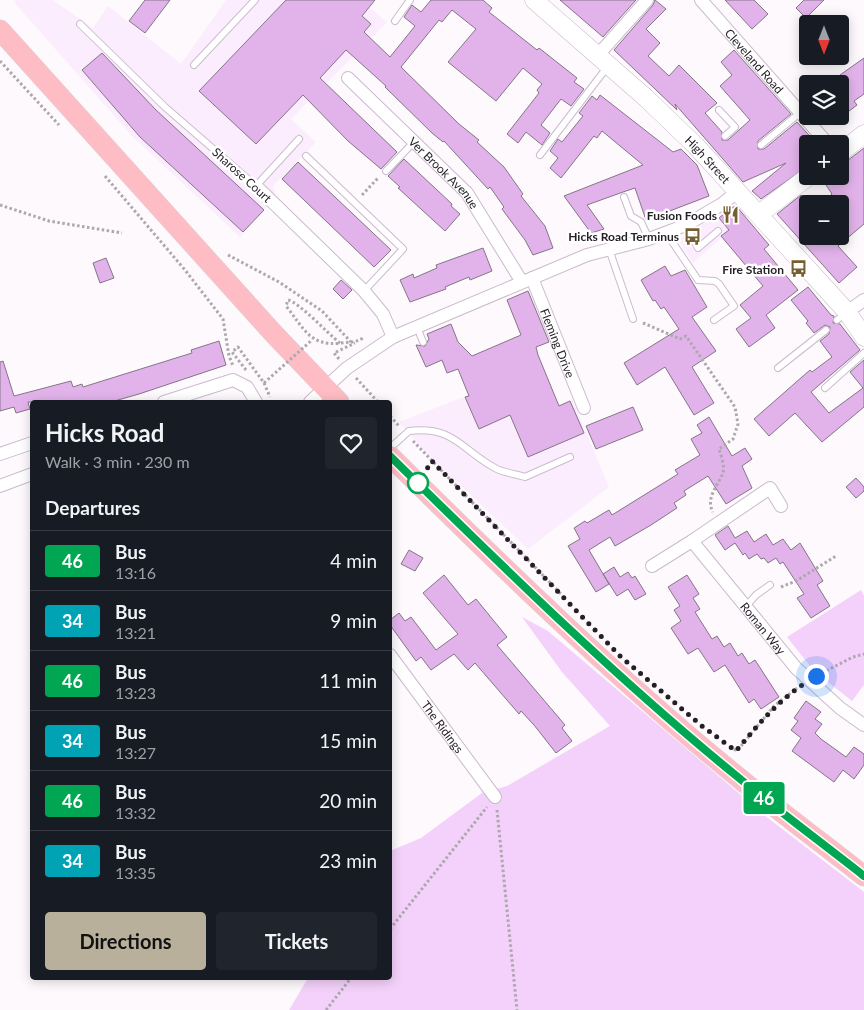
<!DOCTYPE html>
<meta charset="utf-8">
<style>
body{margin:0;font-family:Lato,sans-serif;background:#20242c;color:#f1f3f6;height:100vh;display:flex;flex-direction:column;font-size:19px;white-space:nowrap}
*{box-sizing:border-box;margin:0}
p{font-size:16px;color:#9ea1a6}
.icon{flex:none;width:28px;height:28px;fill:none;stroke:currentColor;stroke-width:2;stroke-linecap:round;stroke-linejoin:round}
.map{position:relative;flex:1;overflow:hidden}
.drawer{position:absolute;left:30px;top:400px;width:362px;height:580px;display:flex;flex-direction:column;background:#171b24;border-radius:5px;box-shadow:0 2px 12px #0003}
.drawer>*{flex:none}
.badge{padding:0 10px;border-radius:4px;font-size:18px;line-height:32px}
.needle{width:32px;rotate:180deg}
.fabs{position:absolute;left:799px;top:15px;display:grid;gap:10px}
.fabs a{display:grid;place-items:center;width:50px;height:50px;border-radius:5px;background:#171b24;box-shadow:0 2px 12px #0003;font-size:25px}
.you{position:absolute;width:25px;height:25px;margin:-12px;border:4px solid #fff;border-radius:50%;background:#1a73e8;box-shadow:0 0 0 8px #1a73e833}
.map>.badge{position:absolute;translate:-50% -50%;box-shadow:0 0 0 2px #fff}
h2{padding:0 15px;font-size:19px;line-height:45px}
.round{display:grid;place-items:center;flex:none;width:52px;height:52px;border-radius:5px;background:#20242c}
.summary{display:flex;align-items:center;justify-content:space-between;height:85px;padding:0 15px}
h1{font-size:24px;font-weight:700;line-height:38px}
.primary-button{display:flex;gap:10px;margin-top:auto;padding:10px 15px}
.primary-button a{flex:1;height:58px;border-radius:5px;background:#b9b09c;color:#111;font-size:20px;font-weight:700;line-height:58px;text-align:center}
.primary-button a+a{background:#20242c;color:#f1f3f6}
ul{padding:0;list-style:none}
li{display:flex;align-items:center;gap:15px;height:60px;padding:0 15px;border-top:1px solid #363941}
li div{flex:1}
li b{display:block;font-size:19px}
li em{font-style:normal}
li .badge{min-width:55px;font-weight:700;text-align:center}
.map>svg:first-child{display:block}
.built{fill:#fbedfd}
.green{fill:#f4d1fa}
.building{fill:#e2b3eb;stroke:#847587}
.lines{fill:none;stroke-linecap:round;stroke-linejoin:round}
.lane-casing{stroke:#cbbbce;stroke-width:8}
.street-casing{stroke:#cbbbce;stroke-width:14}
.secondary-casing{stroke:#cbbbce;stroke-width:19}
.primary-casing{stroke:#d8d6d8;stroke-width:21}
.path{stroke:#aca8ad;stroke-width:3;stroke-dasharray:2.5 2.5;stroke-linecap:butt}
.lane{stroke:#fff;stroke-width:6}
.street{stroke:#fff;stroke-width:12}
.secondary{stroke:#fff;stroke-width:18}
.primary{stroke:#febdc4;stroke-width:20}
.path-bridge{stroke:#aca8ad;stroke-width:3;stroke-dasharray:2.5 2.5;stroke-linecap:butt}
.line-casing{stroke:#fff;stroke-width:11}
.line{stroke:#00a651;stroke-width:8}
.walk{stroke:#241e25;stroke-width:5;stroke-dasharray:0 9}
.stop-dot{fill:#fff;stroke:#00a651;stroke-width:2.5}
.labels{text-anchor:middle;dominant-baseline:central;stroke-width:5;stroke-linejoin:round;paint-order:stroke}
.street-label{font-size:12px;fill:#241e25;stroke:#fff}
.poi-label{font-size:12px;font-weight:bold;fill:#241e25;stroke:#fff;text-anchor:end}
</style>
<div class="map">
<svg width="864" height="1010" viewBox="0 0 864 1010">
<rect width="100%" height="100%" fill="#fdf9fd"/>
<path class="built" d="M16,0H53L93,28L108,6L181,64L226,0H360L387,22L291,119L316,142L273,186L276,196L240,237L132,136L14,2Z
M737,203L747,215L693,263L678,239Z
M497,384L513,424L572,399L609,487L528,549L425,452L399,422Z"/>
<path class="green" d="M861,590L864,596V685L852,701L814,671L787,637Z
M522,617L548,631L768,818L864,892V1010H289L308,978H390V851L421,838L482,793L507,786L610,726L562,672Z"/>
<path class="building" d="M145,0H170L145,33L129,21Z
M286,0H375L362,16L371,24L364,32L390,57L415,26L404,17L412,5L421,12L431,0H483L492,8L489,12L537,50L539,48L577,78L574,82L584,89L571,106L561,99L541,125L550,133L542,145L526,132L518,143L507,134L539,93L537,90L542,84L523,68L496,101L448,62L476,29L452,10L442,22L439,20L401,67L459,124L479,140L477,142L504,167L523,194L521,196L545,226L553,248L533,255L525,240L502,209L504,207L490,187L488,189L444,141L443,142L432,133L385,87L386,86L346,50L320,78L397,152L381,169L348,141L303,95L256,144L199,91Z
M560,0H636L603,37Z
M655,0L666,9L646,29L660,43L648,56L669,76L679,65L717,103L705,113L722,132V140H728L750,120L720,86L732,75L721,62L734,50L791,114L758,141V149H764L797,122L817,144H808V166L761,199L752,191L786,163L743,182L675,104L677,110L614,50L653,5Z
M725,0H754L768,14L752,29Z
M804,0H824L806,18L796,8Z
M102,53L156,110L264,210L243,232L140,137L82,70Z
M864,58V94L854,101L857,105L840,118V75Z
M600,95L673,152L681,149L697,165L709,196L646,220L635,188L623,192L587,205L604,229L591,233L564,196L643,165L602,131L597,138L594,136L561,178L550,168L558,158L550,151L558,139L562,142L583,116L579,113L592,96L597,100Z
M864,148V224L838,246L857,267L839,283L777,214L801,195L809,204L808,236H840V204H821L832,194L820,176H840V164L847,161Z
M404,159L452,204L451,206L460,214L445,231L398,188L400,187L388,176Z
M298,162L391,250L374,267L282,179Z
M733,207H737L769,245L764,249L798,290L766,315L775,328L749,347L736,329L751,318L740,305L763,286L721,236L729,230L719,218Z
M483,248L492,271L470,280L469,277L445,287L446,289L410,302L400,280L413,274L414,278L437,268L436,265Z
M106,258L114,278L100,283L93,263Z
M665,266L671,276L685,270L707,307L692,317L716,351L692,367L714,403L694,415L665,367L637,385L624,363L679,329L664,307L661,309L655,300L653,301L641,280Z
M341,280L352,290L343,299L333,289Z
M808,287L831,315L834,316L833,323L840,324L860,350L811,392L829,413L863,388L850,372L864,360V407L822,442L795,413L769,436L754,419L810,370L812,372L832,357L820,341L829,334L830,327L825,325L814,333L806,323L808,321L791,300Z
M528,291L549,342L536,347L538,355L559,406L570,401L584,433L528,457L510,415L479,429L465,397L469,396L458,369L447,373L442,360L426,367L416,345L425,346L429,339L427,334L451,324L458,342L472,356L521,335L507,300Z
M219,341L226,365L139,394L111,402H28L30,409L16,413L14,407L0,411V362L3,361L14,396L71,381L73,387L82,384L83,387L192,353L191,350Z
M633,407L643,430L596,449L586,426Z
M709,417L732,456L745,448L752,459L742,466L752,488L726,504L708,476L684,491L686,495L674,503L677,508L651,525L615,546L610,537L589,550L609,584L596,592L568,546L580,539L574,528L585,521L587,523L609,510L612,515L678,474L675,470L700,455L691,439L702,433L697,425Z
M856,478L864,487V491L856,498L846,487Z
M728,526L735,538L747,531L754,542L766,534L773,545L783,539L791,550L800,543L823,581L817,585L830,606L811,618L797,598L804,594L783,562L780,564L776,558L768,563L764,558L761,559L757,554L749,559L745,553L743,555L735,543L725,550L715,535Z
M409,550L423,558L415,571L401,564Z
M614,567L620,577L628,572L632,578L635,576L646,594L635,600L628,589L617,596L603,574Z
M444,575L468,605L476,599L507,637L497,645L565,725L562,728L572,741L556,753L534,725L521,711L519,714L475,663L468,670L454,654L431,670L421,657L416,661L390,625V620L399,613L405,621L411,617L436,650L458,634L423,593Z
M687,575L699,594L693,598L700,609L695,612L712,639L717,636L724,647L730,643L738,656L742,653L749,664L755,660L779,697L761,709L754,699L749,703L725,665L714,672L698,648L688,654L671,628L681,621L674,610L680,606L668,587Z
M806,701L821,712L815,719L822,724L815,733L821,739L846,757L854,747L864,754V765L854,779L843,770L834,782L792,751L801,738L791,730L798,721L794,718Z"/>
<g class="lines">
<defs>
<path id="lane" d="M395,21L410,0
M80,24L165,107L256,186L299,139
M194,65L255,0
M719,110L735,127L725,136
M761,145L801,112
M540,155L608,66
M306,156L403,249L364,291
M386,171L414,142
M624,197L631,216L641,222L649,239
M686,225L698,248L718,231
M669,231L673,243L698,280L715,281L719,284L734,306L714,320
M609,249L633,319
M837,320L846,313
M417,327L423,342
M778,368L826,330
M825,388L864,353
M390,448L409,431C455,426 460,449 495,468C504,473 516,474 525,477L570,457
M746,606L756,595L770,585"/>
<g id="street">
<path id="s1" d="M701,0L828,144"/>
<path d="M598,55L647,0"/>
<path id="s2" d="M348,78L467,193L522,282"/>
<path d="M256,186L364,291L383,314L393,337"/>
<path id="s3" d="M532,278L584,408"/>
<path d="M847,312L864,300"/>
<path d="M164,402L233,380L247,387L256,402"/>
<path d="M310,402L347,368L393,337L587,255L649,239L686,225L722,204L738,191"/>
<path d="M0,454L32,443"/>
<path d="M0,486L32,474"/>
<path id="s4" d="M781,506L770,488L692,541L796,668L840,708L864,725"/>
<path d="M652,566L692,541"/>
<path id="s5" d="M390,655L495,797"/>
</g>
<g id="secondary">
<path id="s6" d="M534,0L646,98L696,146L847,312L864,337"/>
<path d="M840,153L864,134"/>
<path d="M759,214L809,176"/>
</g>
<path id="primary" d="M0,30L274,334L339,402
M390,456C502,567 616,678 739,778C780,812 822,843 864,876"/>
</defs>
<use href="#lane" class="lane-casing"/>
<use href="#street" class="street-casing"/>
<use href="#secondary" class="secondary-casing"/>
<use href="#primary" class="primary-casing"/>
<path class="path" d="M0,61L59,125
M105,176L185,270L223,319L229,356L233,366
M362,195L378,178
M0,205L49,221L122,233
M228,255L279,282L322,311L351,342
M643,323L680,339L686,336L735,407L738,424L733,439L719,449C721,456 725,466 723,473C718,486 705,498 713,512
M340,343C327,333 300,303 288,300L286,306C303,327 310,347 340,343C348,342 355,343 363,338
M339,359L334,353L355,343
M246,370L232,352L238,347L264,383L270,397
M356,378L378,402
M390,416L399,426
M413,441L562,595
M781,587L796,581L836,556
M822,673L853,657L864,654
M734,749L737,751L774,706L797,688
M497,810L517,1010
M390,929L487,807
M326,1010L351,978"/>
<use href="#lane" class="lane"/>
<use href="#street" class="street"/>
<use href="#secondary" class="secondary"/>
<use href="#primary" class="primary"/>
<path class="path-bridge" d="M264,383L312,340"/>
</g>
<g class="lines">
<defs>
<path id="line" d="M390,456C503,567 616,678 739,778C780,812 822,843 864,876"/>
</defs>
<use href="#line" class="line-casing"/>
<use href="#line" class="line"/>
<path class="walk" d="M418,483L432,461L620,656L702,726L736,751C762,720 781,697 816,676"/>
</g>
<defs>
<symbol id="restaurant-bare" viewBox="-9 -9 18 18"><path d="M-5-6h1v4h1v-4h1v4h1v-4h1v5L-1.5 .5V6h-2V.5L-5-1ZM5-6V6H3V1.5H1.5Q1.5-4 5-6Z" fill="#755f2f" stroke="#fff" stroke-width="2.5" paint-order="stroke"/></symbol>
<symbol id="bus-bare" viewBox="-9 -9 18 18"><path d="M-5-6H5V4H4V6H2V4H-2V6H-4V4H-5ZM-3.5-4V0h7V-4ZM-3.5 1.2v1.5H-2V1.2ZM2 1.2v1.5H3.5V1.2Z" fill="#755f2f" stroke="#fff" stroke-width="2.5" paint-order="stroke"/></symbol>
</defs>
<g fill-rule="evenodd">
<use href="#restaurant-bare" x="718" y="202" width="25" height="25"/>
<use href="#bus-bare" x="680" y="224" width="25" height="25"/>
<use href="#bus-bare" x="786" y="256" width="25" height="25"/>
</g>
<circle class="stop-dot" cx="418" cy="483" r="10"/>
<g class="labels">
<g class="street-label">
<text stroke="none"><textPath href="#s1" startOffset="81">Cleveland Road</textPath></text>
<text stroke="none"><textPath href="#s6" startOffset="236">High Street</textPath></text>
<text stroke="none"><textPath href="#s2" startOffset="135">Ver Brook Avenue</textPath></text>
<text transform="translate(242 175) rotate(42)">Sharose Court</text>
<text stroke="none"><textPath href="#s3" startOffset="70">Fleming Drive</textPath></text>
<text stroke="none"><textPath href="#s4" startOffset="228">Roman Way</textPath></text>
<text stroke="none"><textPath href="#s5" startOffset="89">The Ridings</textPath></text>
</g>
<g class="poi-label">
<text x="717" y="215">Fusion Foods</text>
<text x="679" y="236">Hicks Road Terminus</text>
<text x="784" y="269">Fire Station</text>
</g>
</g>
</svg>
<div class="fabs">
<a><svg class="needle" viewBox="-14 -14 28 28"><path d="M0-13l5 13h-10z" fill="#e53935"/><path d="M0 13l5-13h-10z" fill="#9ea1a6"/></svg></a>
<a><svg class="icon" aria-label="layers" viewBox="0 0 24 24"><path d="M12 4l9 5-9 5-9-5zM3 14l9 5 9-5"/></svg></a>
<a>+</a>
<a>−</a>
</div>
<div class="you" style="left:816px;top:676px"></div>
<b class="badge" style="left:764px;top:798px;background:#00a651;color:#fff">46</b>
<section class="drawer">
<div class="summary"><div><h1>Hicks Road</h1><p>Walk · 3 min · 230 m</p></div><a class="round"><svg class="icon" aria-label="heart" viewBox="0 0 24 24"><path d="M12 20l-8-8c-3-5 5-10 8-4 3-6 11-1 8 4z"/></svg></a></div>
<h2>Departures</h2>
<ul>
<li><span class="badge" style="background:#00a651;color:#fff">46</span><div><b>Bus</b><p>13:16</p></div><em>4 min</em></li>
<li><span class="badge" style="background:#00a3b4;color:#fff">34</span><div><b>Bus</b><p>13:21</p></div><em>9 min</em></li>
<li><span class="badge" style="background:#00a651;color:#fff">46</span><div><b>Bus</b><p>13:23</p></div><em>11 min</em></li>
<li><span class="badge" style="background:#00a3b4;color:#fff">34</span><div><b>Bus</b><p>13:27</p></div><em>15 min</em></li>
<li><span class="badge" style="background:#00a651;color:#fff">46</span><div><b>Bus</b><p>13:32</p></div><em>20 min</em></li>
<li><span class="badge" style="background:#00a3b4;color:#fff">34</span><div><b>Bus</b><p>13:35</p></div><em>23 min</em></li>
</ul>
<div class="primary-button"><a>Directions</a><a>Tickets</a></div>
</section>
</div>
